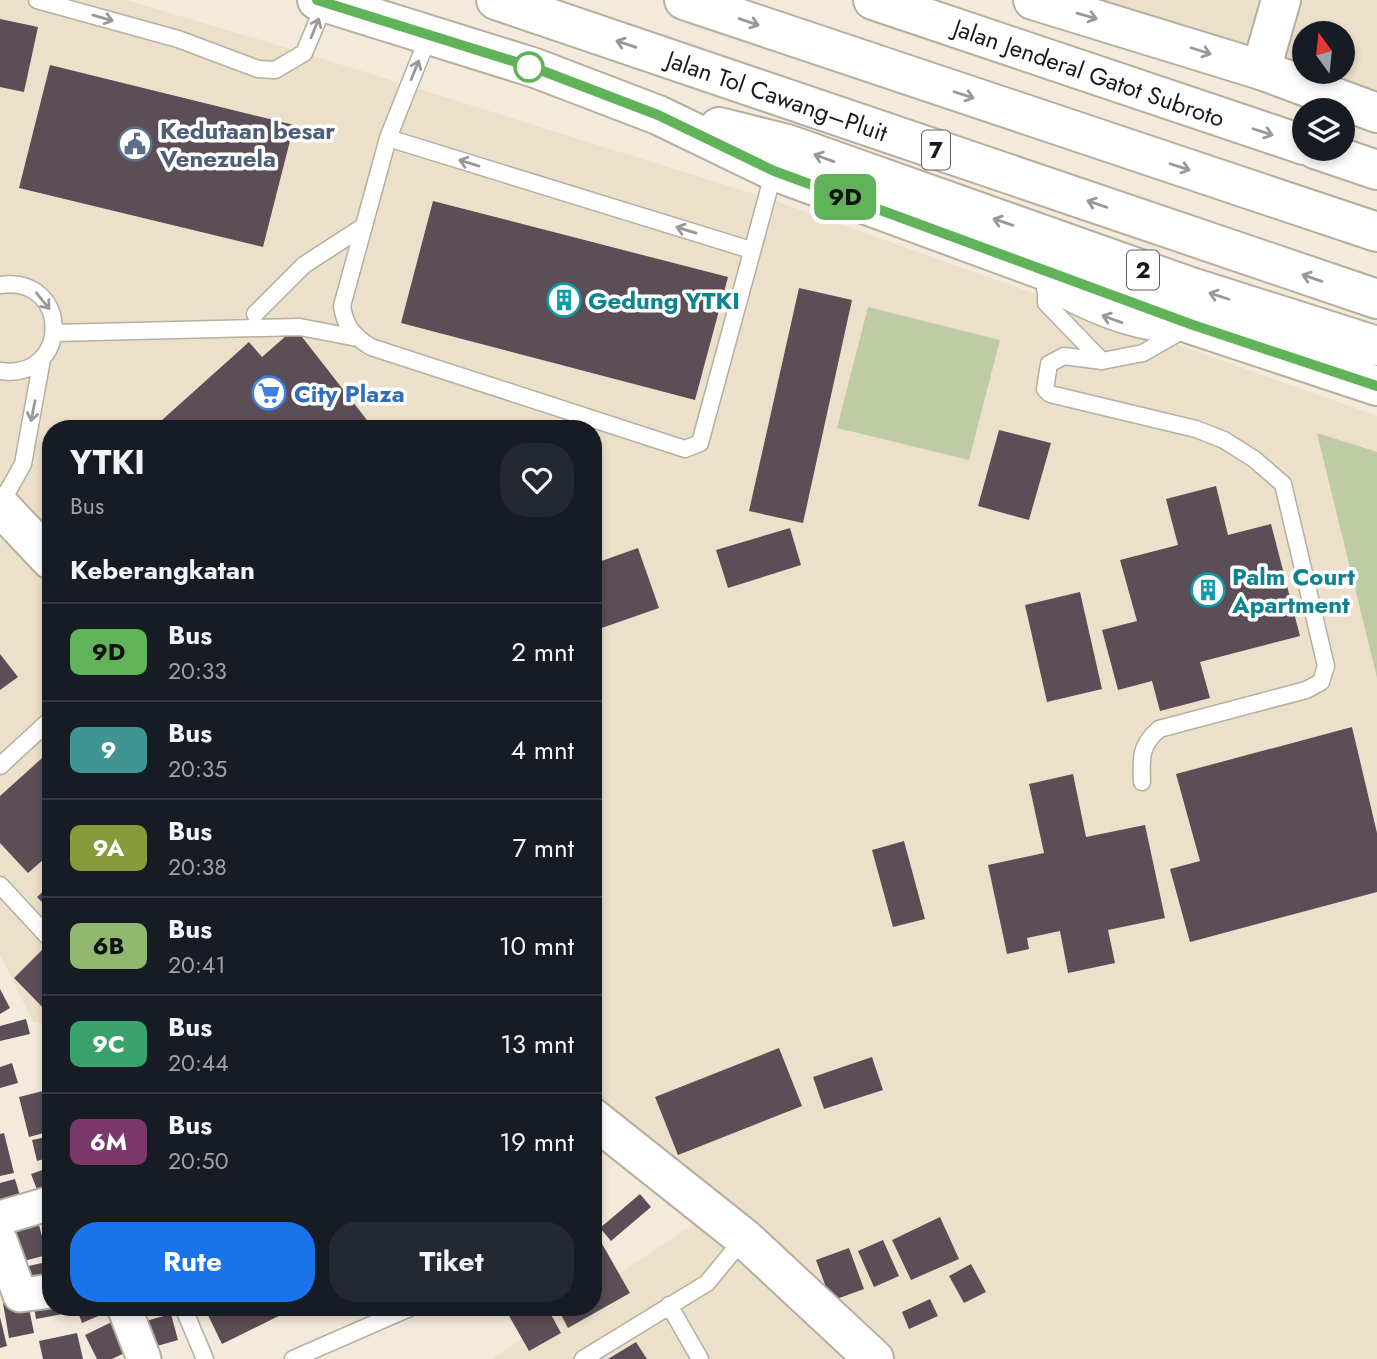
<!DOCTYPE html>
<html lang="id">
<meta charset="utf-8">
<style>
body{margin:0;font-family:Jost,sans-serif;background:#242831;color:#f1f3f6;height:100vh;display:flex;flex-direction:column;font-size:26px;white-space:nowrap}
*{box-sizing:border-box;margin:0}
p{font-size:23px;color:#9ea1a6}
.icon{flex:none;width:38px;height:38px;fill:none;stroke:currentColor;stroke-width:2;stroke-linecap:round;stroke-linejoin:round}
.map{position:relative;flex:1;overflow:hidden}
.sheet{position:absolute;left:42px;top:420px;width:560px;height:896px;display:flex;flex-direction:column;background:#171b24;border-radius:28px;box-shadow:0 4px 10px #0003}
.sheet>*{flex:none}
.badge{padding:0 14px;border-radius:10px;font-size:24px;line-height:46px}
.needle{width:46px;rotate:345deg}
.tools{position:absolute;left:1292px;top:21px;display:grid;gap:14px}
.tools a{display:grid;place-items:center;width:63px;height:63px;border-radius:50%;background:#171b24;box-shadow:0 4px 10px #0003;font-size:35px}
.map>.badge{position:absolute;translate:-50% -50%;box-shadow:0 0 0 4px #fff}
h2{padding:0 28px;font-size:26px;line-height:63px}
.round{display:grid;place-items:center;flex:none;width:74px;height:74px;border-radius:28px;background:#242831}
.summary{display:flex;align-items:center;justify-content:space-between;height:119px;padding:0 28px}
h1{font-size:33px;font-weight:700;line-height:52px}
.primary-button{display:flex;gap:14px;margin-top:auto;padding:14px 28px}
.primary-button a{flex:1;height:80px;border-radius:28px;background:#1a73e8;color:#fff;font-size:28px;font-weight:700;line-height:80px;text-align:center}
.primary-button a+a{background:#242831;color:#f1f3f6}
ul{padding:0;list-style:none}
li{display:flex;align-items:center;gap:21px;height:98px;padding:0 28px;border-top:2px solid #363941}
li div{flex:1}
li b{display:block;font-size:26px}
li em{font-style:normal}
li .badge{min-width:77px;font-weight:700;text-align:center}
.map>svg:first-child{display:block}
.built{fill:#ece0ca;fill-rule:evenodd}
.green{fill:#bfcba4}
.building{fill:#5b4e57}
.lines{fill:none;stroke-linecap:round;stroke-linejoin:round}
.service-casing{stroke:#b6ae9f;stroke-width:19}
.minor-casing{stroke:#b6ae9f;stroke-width:37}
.tertiary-casing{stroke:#b6ae9f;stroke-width:42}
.trunk-casing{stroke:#b6ae9f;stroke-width:42}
.motorway-casing{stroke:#b6ae9f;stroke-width:42}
.service{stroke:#fff;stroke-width:16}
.minor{stroke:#fff;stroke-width:33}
.tertiary{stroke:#fff;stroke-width:38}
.trunk{stroke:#fff;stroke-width:38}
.motorway{stroke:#fff;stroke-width:38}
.oneway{stroke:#999896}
.line-casing{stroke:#fff;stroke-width:16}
.line{stroke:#61b359;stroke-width:10}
.stop-dot{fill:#fff;stroke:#61b359;stroke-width:3.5}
.labels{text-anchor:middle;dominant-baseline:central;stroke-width:7;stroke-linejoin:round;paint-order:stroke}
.shield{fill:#fff;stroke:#615f5b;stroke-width:2}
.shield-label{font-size:23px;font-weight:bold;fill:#1d1a15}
.street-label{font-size:24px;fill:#1d1a15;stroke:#fff}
.service-label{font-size:24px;font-weight:bold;fill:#4e5e75;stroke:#fff;text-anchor:start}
.culture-label{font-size:24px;font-weight:bold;fill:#0d838f;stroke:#fff;text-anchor:start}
.shop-label{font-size:24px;font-weight:bold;fill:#366cbe;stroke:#fff;text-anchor:start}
</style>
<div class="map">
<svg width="1377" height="1359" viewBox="0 0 1377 1359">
<rect width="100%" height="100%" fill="#f3eadb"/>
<path class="built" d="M0,0H126L304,53L767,198L1377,416V1359H492L569,1307H593V1291L700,1220L593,1100V429H51V1025L33,1022L0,954Z
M1035,0H1377V101ZM1304,33H1342V72H1304Z"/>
<path class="green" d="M868,307L1000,340L969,460L837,428Z
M1317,433L1377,452V678Z"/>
<path class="building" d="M0,19L38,27L24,92L0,87Z
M50,65L294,125L263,247L19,188Z
M433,201L728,277L695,400L401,323Z
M799,288L852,300L803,523L749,511Z
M295,328L374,429H152L249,342L262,357Z
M999,430L1051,443L1029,520L978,506Z
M1216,486L1228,535L1271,524L1300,636L1200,662L1210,698L1160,711L1152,681L1118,690L1102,630L1137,621L1120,560L1178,545L1166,499Z
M790,528L801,565L728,588L716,550Z
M638,548L659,608L593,631V564Z
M1080,592L1102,689L1047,702L1025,605Z
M0,654L18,677L0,690Z
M1352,727L1377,833V892L1190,942L1170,869L1200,861L1176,774Z
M51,750V853L28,873L0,843V796Z
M1073,774L1086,837L1145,825L1165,918L1108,930L1115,963L1068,973L1060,931L1027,938L1029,949L1007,954L988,865L1044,853L1029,784Z
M904,841L925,919L893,927L872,850Z
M51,884V911L37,897Z
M42,950L51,959V1016L14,978Z
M0,989L10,1008L0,1014Z
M26,1019L30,1034L0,1041V1026Z
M779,1048L802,1106L678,1155L655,1097Z
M872,1057L883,1090L824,1109L813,1077Z
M12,1063L18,1083L0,1088V1067Z
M51,1089V1131L29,1137L19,1097Z
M4,1133L14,1173L0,1176V1134Z
M51,1136V1157L37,1161L32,1140Z
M51,1167V1193L40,1197L31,1174Z
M15,1179L23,1206L0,1213V1183Z
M640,1194L651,1207L611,1241L600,1228Z
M35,1210L47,1255L12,1264L0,1219Z
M940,1217L959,1259L911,1280L892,1240Z
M883,1240L899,1276L874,1287L858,1251Z
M601,1242L630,1293L568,1328L557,1307H593V1246Z
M849,1248L864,1289L831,1301L816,1260Z
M47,1262L51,1280L25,1292L19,1268Z
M971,1264L986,1292L964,1303L949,1276Z
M32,1296L51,1307H67L68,1313L36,1319Z
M27,1298L34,1333L9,1338L3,1303Z
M930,1299L938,1316L909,1329L902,1312Z
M76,1307H119L82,1323Z
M204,1307H297L222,1344Z
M504,1307H547L561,1333L529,1351Z
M171,1314L178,1340L143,1350L135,1324Z
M0,1317L7,1346L0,1348Z
M120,1318L135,1348L112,1359H97L85,1335Z
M77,1333L83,1359H43L39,1341Z
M636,1342L647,1359H608Z"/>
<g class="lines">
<defs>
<path id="service" d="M37,0L178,39L258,69L275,70L304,53L325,3
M429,35L388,138L342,306C345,326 353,336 371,347L685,449L700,443L774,171
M388,138L751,250
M0,285C72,275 71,381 0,371
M1046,285V303L1102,361
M1045,289C1082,312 1132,333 1175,334
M255,314L304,265L361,228
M55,333L300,327L357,338
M0,505L23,464L42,359
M0,766L51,719
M1142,782C1141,757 1140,746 1159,729L1306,690L1321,682L1326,666L1283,484L1254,459L1224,440L1196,429L1050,394L1045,389L1049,364L1064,356L1102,361L1143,353L1190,326
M0,885L51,940
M669,1305L700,1359
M183,1307L205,1359
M293,1359L412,1307
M583,1359L707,1283L744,1238"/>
<path id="minor" d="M0,1218L51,1203
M0,1240L20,1295L51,1291
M124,1307L144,1359"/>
<path id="tertiary" d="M1261,70L1281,0
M0,506L51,560
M593,1118L744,1238L874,1359"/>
<path id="trunk" d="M317,0L535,68L658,115L774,171L1193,325L1377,386
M873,0L1304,145
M1033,0L1261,70L1377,113
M719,127L787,144L1188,286L1377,346
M1315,149L1377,170"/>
<path id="motorway" d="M496,0L1377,299
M684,0L1377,232"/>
</defs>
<use href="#service" class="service-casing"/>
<use href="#minor" class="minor-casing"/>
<use href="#tertiary" class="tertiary-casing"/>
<use href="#trunk" class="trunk-casing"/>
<use href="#motorway" class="motorway-casing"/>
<use href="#service" class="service"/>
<use href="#minor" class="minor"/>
<use href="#tertiary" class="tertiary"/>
<use href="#trunk" class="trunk"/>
<use href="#motorway" class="motorway"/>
</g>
<defs><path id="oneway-shaft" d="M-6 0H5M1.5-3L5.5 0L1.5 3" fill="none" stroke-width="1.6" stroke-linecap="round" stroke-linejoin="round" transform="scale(1.75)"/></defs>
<g class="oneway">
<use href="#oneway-shaft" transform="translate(1087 16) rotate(16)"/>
<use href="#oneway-shaft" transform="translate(103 18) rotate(16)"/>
<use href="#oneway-shaft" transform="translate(749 22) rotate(19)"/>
<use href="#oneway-shaft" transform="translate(315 28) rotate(-68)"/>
<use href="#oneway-shaft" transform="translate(626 44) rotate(-161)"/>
<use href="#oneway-shaft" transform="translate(1201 51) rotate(18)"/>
<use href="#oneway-shaft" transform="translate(415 70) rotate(-68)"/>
<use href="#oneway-shaft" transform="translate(964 95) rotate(18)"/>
<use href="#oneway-shaft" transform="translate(1263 132) rotate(18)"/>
<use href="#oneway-shaft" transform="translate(824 158) rotate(-160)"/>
<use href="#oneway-shaft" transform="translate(469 163) rotate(-163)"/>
<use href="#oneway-shaft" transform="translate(1180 167) rotate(18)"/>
<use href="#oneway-shaft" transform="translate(1097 204) rotate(-161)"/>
<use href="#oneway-shaft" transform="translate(1003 222) rotate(-161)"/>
<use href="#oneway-shaft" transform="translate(686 230) rotate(-163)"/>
<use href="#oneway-shaft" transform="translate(1312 278) rotate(-161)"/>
<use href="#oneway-shaft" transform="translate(1219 296) rotate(-162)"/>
<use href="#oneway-shaft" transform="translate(43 301) rotate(51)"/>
<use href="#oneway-shaft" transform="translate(1112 319) rotate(-160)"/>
<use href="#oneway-shaft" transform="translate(33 411) rotate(101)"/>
</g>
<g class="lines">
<defs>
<path id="line" d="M317,0L535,68L658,115L774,171L1193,325L1377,386"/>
</defs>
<use href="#line" class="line-casing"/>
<use href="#line" class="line"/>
</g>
<defs>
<symbol id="civic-ring" viewBox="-11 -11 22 22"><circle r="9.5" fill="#fff" stroke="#5c6f8a" stroke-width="1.5"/><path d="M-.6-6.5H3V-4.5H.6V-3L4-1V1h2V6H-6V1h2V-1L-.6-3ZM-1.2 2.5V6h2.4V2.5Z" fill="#5c6f8a"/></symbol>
<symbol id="building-ring" viewBox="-11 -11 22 22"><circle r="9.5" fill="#fff" stroke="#0f9aa8" stroke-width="1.5"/><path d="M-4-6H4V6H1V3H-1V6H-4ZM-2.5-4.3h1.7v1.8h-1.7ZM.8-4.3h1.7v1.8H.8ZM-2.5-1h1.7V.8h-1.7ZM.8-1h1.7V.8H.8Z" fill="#0f9aa8"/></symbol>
<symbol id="supermarket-ring" viewBox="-11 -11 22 22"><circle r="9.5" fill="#fff" stroke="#3f7fe0" stroke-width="1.5"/><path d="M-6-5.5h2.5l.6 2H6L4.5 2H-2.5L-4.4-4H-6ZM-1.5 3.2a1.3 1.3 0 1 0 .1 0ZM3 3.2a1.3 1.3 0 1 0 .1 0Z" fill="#3f7fe0"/></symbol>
</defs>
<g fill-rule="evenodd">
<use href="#civic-ring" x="116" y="125" width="38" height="38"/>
<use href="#building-ring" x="545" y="281" width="38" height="38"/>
<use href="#supermarket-ring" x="250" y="374" width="38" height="38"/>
<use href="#building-ring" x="1189" y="571" width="38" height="38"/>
</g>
<circle class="stop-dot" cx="529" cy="67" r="14"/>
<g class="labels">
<g class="shield">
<rect x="922" y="130.5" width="28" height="39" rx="5"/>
<rect x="1127" y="250.5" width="32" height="39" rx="5"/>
</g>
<g class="shield-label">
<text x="936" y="150">7</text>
<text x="1143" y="270">2</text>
</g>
<g class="street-label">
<text transform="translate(1089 73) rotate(19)">Jalan Jenderal Gatot Subroto</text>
<text transform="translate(777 96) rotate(19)">Jalan Tol Cawang–Pluit</text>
</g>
<g class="service-label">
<text x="160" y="130">Kedutaan besar<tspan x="160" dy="28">Venezuela</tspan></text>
</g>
<g class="culture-label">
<text x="588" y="300">Gedung YTKI</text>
<text x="1232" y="576">Palm Court<tspan x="1232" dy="28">Apartment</tspan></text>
</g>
<g class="shop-label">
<text x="294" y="393">City Plaza</text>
</g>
</g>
</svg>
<div class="tools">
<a><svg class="needle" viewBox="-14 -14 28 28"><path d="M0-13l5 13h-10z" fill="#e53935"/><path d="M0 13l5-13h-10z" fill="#9ea1a6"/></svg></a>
<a><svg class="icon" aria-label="layers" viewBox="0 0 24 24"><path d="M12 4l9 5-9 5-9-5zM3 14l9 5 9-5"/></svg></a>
</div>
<b class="badge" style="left:845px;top:197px;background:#61b359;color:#111">9D</b>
<section class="sheet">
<div class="summary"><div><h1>YTKI</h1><p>Bus</p></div><a class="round"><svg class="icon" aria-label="heart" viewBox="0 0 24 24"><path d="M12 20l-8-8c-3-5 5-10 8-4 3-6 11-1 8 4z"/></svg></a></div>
<h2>Keberangkatan</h2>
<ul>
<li><span class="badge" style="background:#61b359;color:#111">9D</span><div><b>Bus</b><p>20:33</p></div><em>2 mnt</em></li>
<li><span class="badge" style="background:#409592;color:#fff">9</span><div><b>Bus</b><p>20:35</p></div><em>4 mnt</em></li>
<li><span class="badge" style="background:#879b3c;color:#fff">9A</span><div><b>Bus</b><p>20:38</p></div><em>7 mnt</em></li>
<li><span class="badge" style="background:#90b870;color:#111">6B</span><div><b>Bus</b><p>20:41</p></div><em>10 mnt</em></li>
<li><span class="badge" style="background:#39a26b;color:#fff">9C</span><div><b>Bus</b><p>20:44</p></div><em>13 mnt</em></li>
<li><span class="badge" style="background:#79376a;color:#fff">6M</span><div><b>Bus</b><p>20:50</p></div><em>19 mnt</em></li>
</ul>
<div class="primary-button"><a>Rute</a><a>Tiket</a></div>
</section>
</div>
